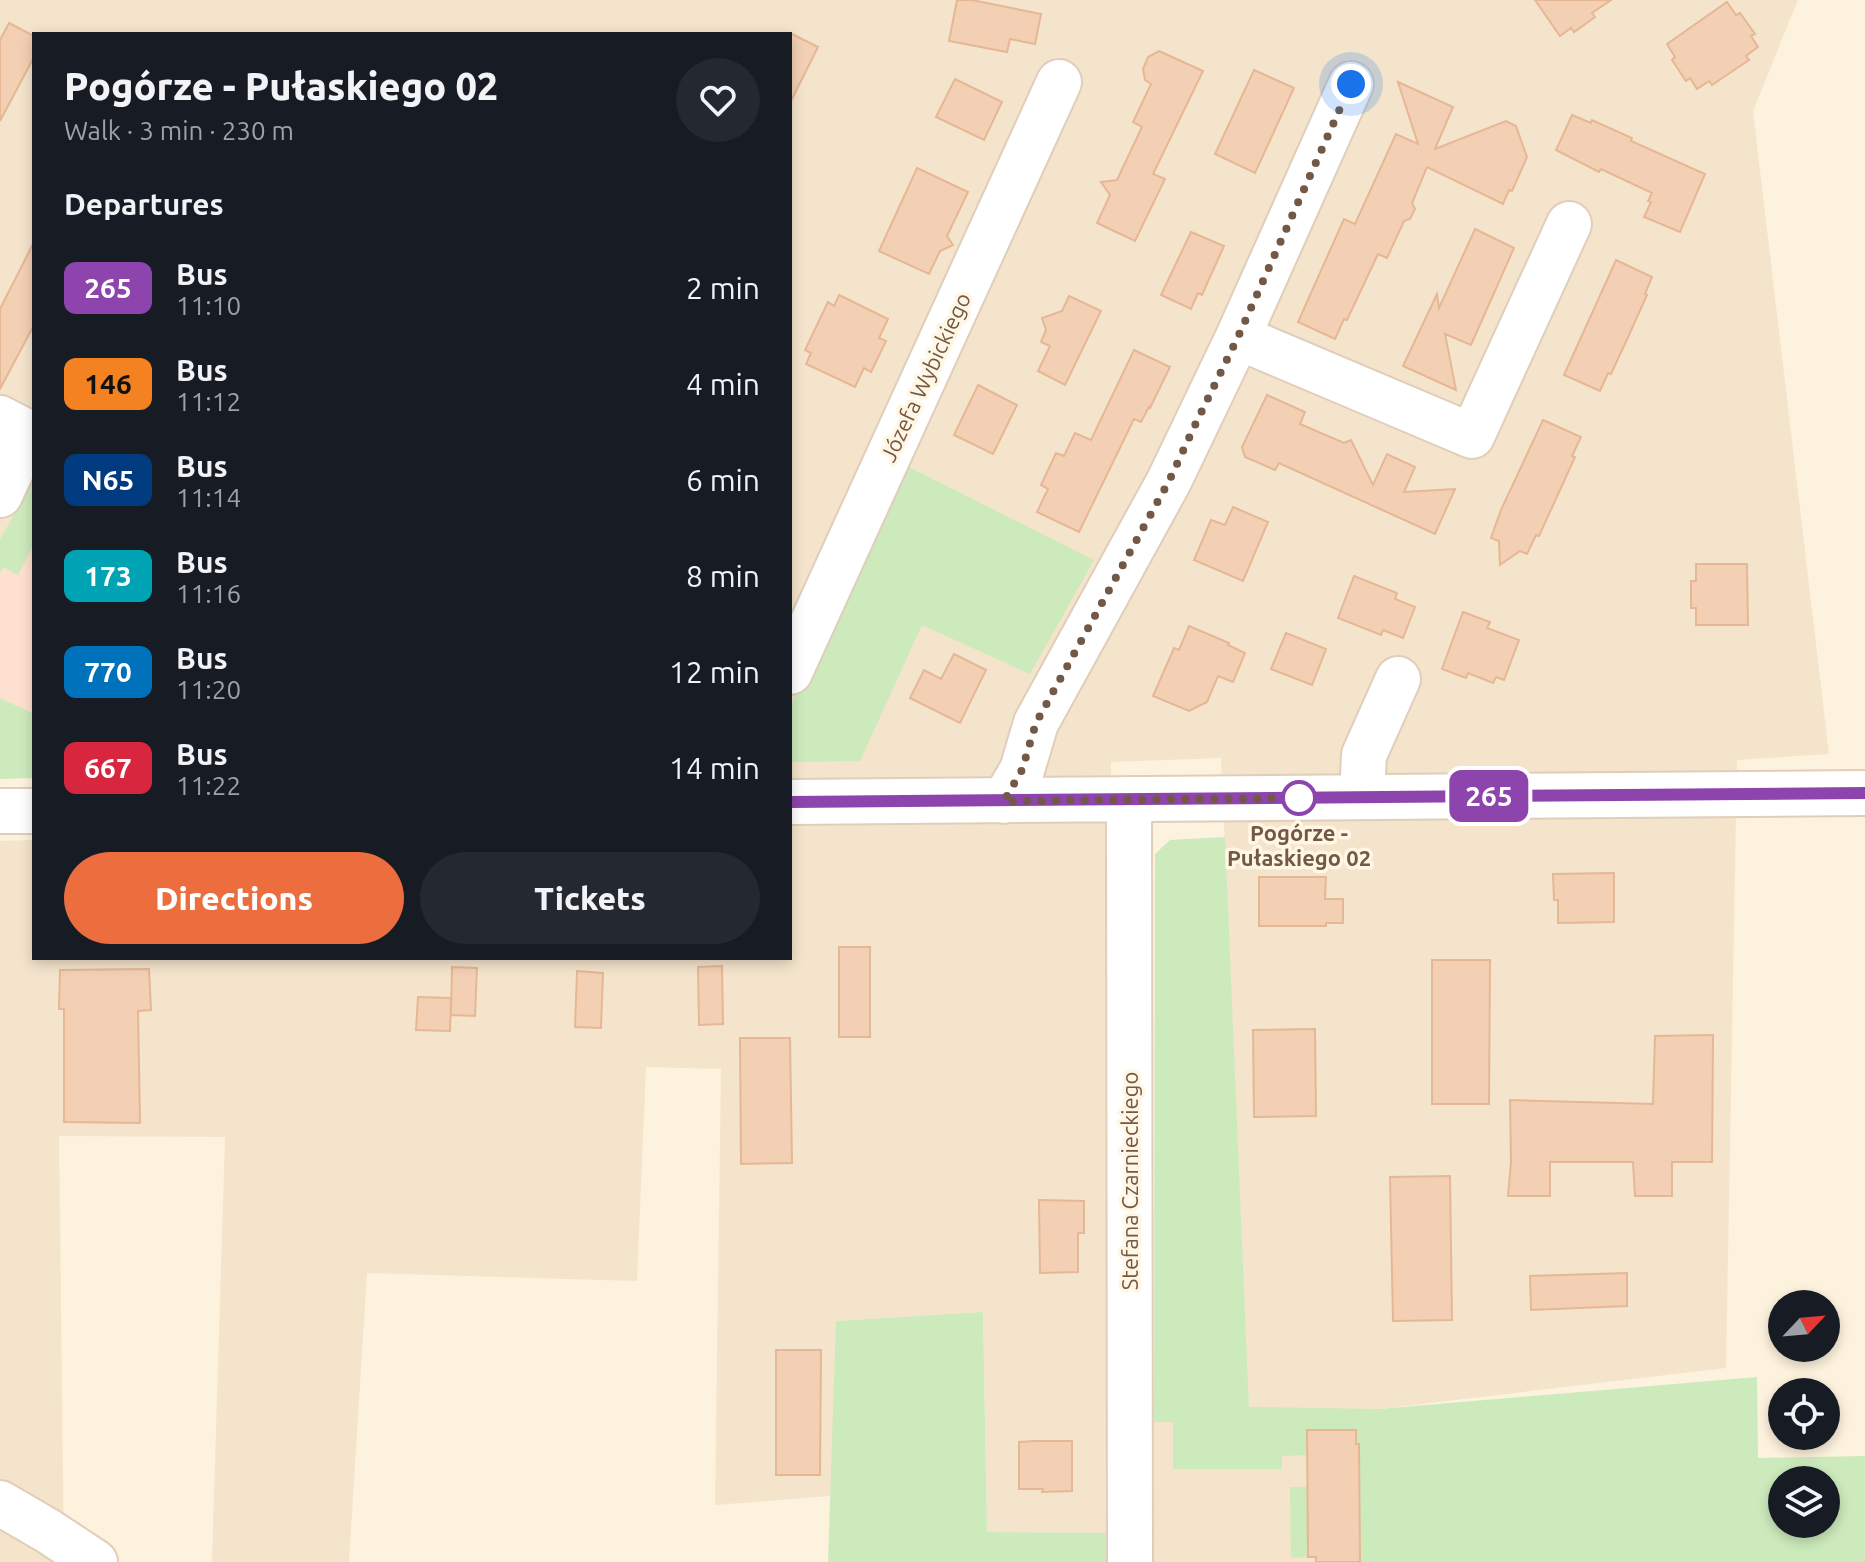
<!DOCTYPE html>
<meta charset="utf-8">
<style>
body{margin:0;font-family:Ubuntu,sans-serif;background:#242831;color:#f1f3f6;height:100vh;display:flex;flex-direction:column;font-size:30px;white-space:nowrap}
*{box-sizing:border-box;margin:0}
p{font-size:26px;color:#9ea1a6}
.icon{flex:none;width:44px;height:44px;fill:none;stroke:currentColor;stroke-width:2;stroke-linecap:round;stroke-linejoin:round}
.map{position:relative;flex:1;overflow:hidden}
.drawer{position:absolute;left:32px;top:32px;width:760px;height:928px;display:flex;flex-direction:column;background:#171b24;border-radius:0px;box-shadow:0 4px 12px #0003}
.drawer>*{flex:none}
.badge{padding:0 16px;border-radius:12px;font-size:28px;line-height:52px}
.needle{width:52px;rotate:64deg}
.tools{position:absolute;left:1768px;top:1290px;display:grid;gap:16px}
.tools a{display:grid;place-items:center;width:72px;height:72px;border-radius:50%;background:#171b24;box-shadow:0 4px 12px #0003;font-size:40px}
.you{position:absolute;width:40px;height:40px;margin:-20px;border:6px solid #fff;border-radius:50%;background:#1a73e8;box-shadow:0 0 0 12px #1a73e833}
.map>.badge{position:absolute;translate:-50% -50%;box-shadow:0 0 0 4px #fff}
h2{padding:0 32px;font-size:30px;line-height:72px}
.round{display:grid;place-items:center;flex:none;width:84px;height:84px;border-radius:42px;background:#242831}
.summary{display:flex;align-items:center;justify-content:space-between;height:136px;padding:0 32px}
h1{font-size:38px;font-weight:800;line-height:60px}
.primary-button{display:flex;gap:16px;margin-top:auto;padding:16px 32px}
.primary-button a{flex:1;height:92px;border-radius:48px;background:#ec6d3d;color:#fff;font-size:32px;font-weight:800;line-height:92px;text-align:center}
.primary-button a+a{background:#242831;color:#f1f3f6}
ul{padding:0;list-style:none}
li{display:flex;align-items:center;gap:24px;height:96px;padding:0 32px}
li div{flex:1}
li b{display:block;font-size:30px}
li em{font-style:normal}
li .badge{min-width:88px;font-weight:700;text-align:center}
.map>svg:first-child{display:block}
.residential{fill:#f4e4cc;fill-rule:evenodd}
.commercial{fill:#fee0d0}
.green{fill:#cceabc;fill-rule:evenodd}
.building{fill:#f3d0b4;stroke:#e6b794;stroke-width:2}
.lines{fill:none;stroke-linecap:round;stroke-linejoin:round}
.minor-casing{stroke:#e0ceba;stroke-width:48}
.minor{stroke:#fff;stroke-width:44}
.line-casing{stroke:#fff;stroke-width:18}
.line{stroke:#8e44ad;stroke-width:12}
.walk{stroke:#735845;stroke-width:8;stroke-dasharray:0 14.4}
.stop-dot{fill:#fff;stroke:#8e44ad;stroke-width:4}
.labels{text-anchor:middle;dominant-baseline:central;stroke-width:7;stroke-linejoin:round;paint-order:stroke}
.street-label{font-size:22px;fill:#735845;stroke:#fff6e4}
.stop-label{font-size:22px;font-weight:bold;fill:#735845;stroke:#fff6e4}
</style>
<div class="map">
<svg width="1865" height="1562" viewBox="0 0 1865 1562">
<rect width="100%" height="100%" fill="#fdf2dd"/>
<path class="residential" d="M0,0H1798L1753,111L1829,754L1737,760L1726,1368L1379,1409L1378,1562H1113V1533L987,1532L983,1312L837,1321L831,1496L715,1505L721,1069L646,1067L637,1281L367,1273L349,1562H212L225,1137L59,1136L64,1562H0V841L34,840V958H790V34H34V498L0,564ZM1221,758L1249,1407L1114,1406L1111,762Z"/>
<path class="commercial" d="M34,498V770L0,771V564Z"/>
<path class="green" d="M907,466L1094,560L1030,674L922,625L860,761L790,762V707Z
M34,478V544L18,575L3,567L0,574V540Z
M0,698L34,714V778L0,779Z
M1225,837L1249,1407L1379,1409L1757,1377L1758,1458L1865,1456V1562H1360L1308,1533V1557L1291,1558L1290,1487H1308L1358,1444L1308,1455L1282,1456V1469H1173V1422H1154L1155,854L1170,840ZM1782,1480H1826V1524H1782Z
M983,1312L987,1532L1114,1533L1113,1562H828L836,1321Z"/>
<path class="building" d="M957,0H972L1041,14L1035,44L1010,39L1007,52L949,41Z
M1535,0H1611L1592,13L1595,17L1574,32L1571,28L1560,36Z
M1727,2L1736,15L1740,13L1755,34L1751,36L1758,47L1746,56L1749,60L1712,85L1709,81L1697,89L1690,78L1686,81L1672,60L1675,57L1667,44Z
M9,23L34,36V57L0,121V40Z
M790,33L818,47L790,103Z
M1159,51L1203,71L1153,174L1165,179L1135,241L1097,223L1110,195L1101,182L1117,180L1142,127L1133,122L1151,84L1145,80L1143,69L1148,57Z
M1254,70L1294,88L1255,173L1215,154Z
M955,79L1002,102L984,140L936,117Z
M1398,82L1453,107L1435,149L1506,121L1516,126L1527,157L1512,191L1509,190L1503,204L1427,167L1412,203L1415,209L1410,219L1404,221L1387,258L1378,254L1347,320L1344,319L1335,339L1298,322L1344,219L1355,224L1396,134L1418,144Z
M1572,115L1591,123L1592,120L1632,138L1631,141L1705,174L1680,232L1644,217L1651,202L1648,201L1652,193L1601,169L1599,172L1556,150Z
M917,168L968,192L947,236L953,245L940,251L929,274L879,251Z
M1475,229L1514,248L1471,345L1445,334L1456,390L1403,366L1437,294L1439,308Z
M1191,232L1224,246L1202,295L1198,293L1191,309L1161,295Z
M34,242V325L0,389V309Z
M1616,260L1652,277L1645,294L1647,295L1629,335L1611,374L1608,373L1600,391L1564,375Z
M839,295L888,319L879,338L886,341L871,372L864,368L855,387L806,364L811,353L805,350L828,302L834,306Z
M1069,296L1101,311L1065,385L1038,371L1050,346L1041,342L1046,330L1042,318L1062,311Z
M1134,350L1170,367L1150,408L1149,407L1141,422L1134,419L1079,532L1037,512L1048,489L1041,485L1056,453L1064,456L1075,433L1091,440Z
M978,385L1017,405L993,454L954,435Z
M1267,395L1305,412L1300,424L1344,443L1351,440L1373,485L1387,454L1415,467L1404,492L1455,489L1435,534L1279,463L1275,470L1245,457L1242,447Z
M1543,420L1581,437L1572,456L1575,457L1539,536L1536,535L1527,554L1520,551L1500,565L1499,541L1491,538L1501,510Z
M1233,507L1268,522L1243,581L1194,560L1211,520L1225,525Z
M1696,564H1747L1748,625H1696V608H1691V581H1696Z
M1354,576L1397,593L1395,599L1415,607L1403,638L1383,630L1381,635L1338,618Z
M1463,612L1490,622L1487,628L1519,640L1504,680L1496,677L1493,683L1468,673L1466,678L1442,669Z
M1189,626L1229,643L1228,645L1245,653L1233,682L1218,676L1207,702L1189,711L1153,696L1174,648L1179,650Z
M1286,633L1326,649L1312,685L1271,669Z
M954,654L986,670L960,723L910,698L924,670L941,679Z
M1614,873V922L1558,923V900H1554L1553,874Z
M1259,877H1326L1325,899H1343V923H1326V926H1259Z
M839,947H870V1037H839Z
M1432,960H1490L1489,1104H1432Z
M722,966L723,1024L699,1025L698,967Z
M452,967L477,968L475,1016L451,1015Z
M149,969L151,1010L138,1011L140,1123L64,1122V1009H59L60,970Z
M577,971L603,973L601,1028L575,1027Z
M418,997L451,998L450,1031L416,1030Z
M1315,1029L1316,1116L1254,1117L1253,1030Z
M1713,1035L1712,1162H1672V1196H1635L1633,1162H1550V1196H1508L1511,1162L1510,1100L1653,1104L1655,1036Z
M740,1038H790L792,1163L741,1164Z
M1450,1176L1452,1320L1393,1321L1390,1177Z
M1039,1200L1084,1201V1233H1078V1272L1040,1273Z
M1627,1273V1306L1531,1310L1530,1276Z
M776,1350H821L820,1475H776Z
M1307,1430H1356V1444H1359L1360,1562H1316V1557H1308Z
M1036,1441H1072V1491L1042,1492L1043,1489H1019V1442Z"/>
<g class="lines">
<defs>
<path id="minor" d="M1238,337L1472,436L1569,224
M0,418L29,433L0,495
M790,672L1059,82
M1362,797L1364,755L1398,679
M1129,799L1130,1562
M1004,801L1022,770L1036,723L1169,481L1238,337L1351,84
M790,802L1865,793
M0,811H34
M0,1503L48,1531L95,1562"/>
</defs>
<use href="#minor" class="minor-casing"/>
<use href="#minor" class="minor"/>
</g>
<g class="lines">
<defs>
<path id="line" d="M790,802L1865,793"/>
</defs>
<use href="#line" class="line-casing"/>
<use href="#line" class="line"/>
<path class="walk" d="M1299,798H1307L1004,801L1022,770L1036,723L1169,481L1196,423L1238,337L1351,84"/>
</g>
<circle class="stop-dot" cx="1299" cy="798" r="16"/>
<g class="labels">
<g class="street-label">
<text transform="translate(925 377) rotate(-65)">Józefa Wybickiego</text>
<text transform="translate(1129 1181) rotate(-90)">Stefana Czarnieckiego</text>
</g>
<g class="stop-label">
<text x="1299" y="832">Pogórze -<tspan x="1299" dy="25">Pułaskiego 02</tspan></text>
</g>
</g>
</svg>
<div class="tools">
<a><svg class="needle" viewBox="-14 -14 28 28"><path d="M0-13l5 13h-10z" fill="#e53935"/><path d="M0 13l5-13h-10z" fill="#9ea1a6"/></svg></a>
<a><svg class="icon" aria-label="locate" viewBox="0 0 24 24"><circle cx="12" cy="12" r="6"/><path d="M12 2v4M12 18v4M2 12h4M18 12h4"/></svg></a>
<a><svg class="icon" aria-label="layers" viewBox="0 0 24 24"><path d="M12 4l9 5-9 5-9-5zM3 14l9 5 9-5"/></svg></a>
</div>
<div class="you" style="left:1351px;top:84px"></div>
<b class="badge" style="left:1489px;top:796px;background:#8e44ad;color:#fff">265</b>
<section class="drawer">
<div class="summary"><div><h1>Pogórze - Pułaskiego 02</h1><p>Walk · 3 min · 230 m</p></div><a class="round"><svg class="icon" aria-label="heart" viewBox="0 0 24 24"><path d="M12 20l-8-8c-3-5 5-10 8-4 3-6 11-1 8 4z"/></svg></a></div>
<h2>Departures</h2>
<ul>
<li><span class="badge" style="background:#8e44ad;color:#fff">265</span><div><b>Bus</b><p>11:10</p></div><em>2 min</em></li>
<li><span class="badge" style="background:#f58220;color:#111">146</span><div><b>Bus</b><p>11:12</p></div><em>4 min</em></li>
<li><span class="badge" style="background:#003b80;color:#fff">N65</span><div><b>Bus</b><p>11:14</p></div><em>6 min</em></li>
<li><span class="badge" style="background:#00a3b4;color:#fff">173</span><div><b>Bus</b><p>11:16</p></div><em>8 min</em></li>
<li><span class="badge" style="background:#0072bc;color:#fff">770</span><div><b>Bus</b><p>11:20</p></div><em>12 min</em></li>
<li><span class="badge" style="background:#d7263d;color:#fff">667</span><div><b>Bus</b><p>11:22</p></div><em>14 min</em></li>
</ul>
<div class="primary-button"><a>Directions</a><a>Tickets</a></div>
</section>
</div>
